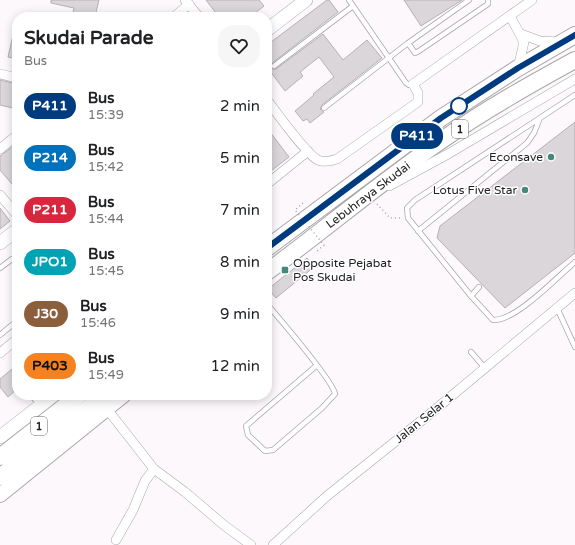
<!DOCTYPE html>
<style>
body{margin:0;font-family:"Varela Round",sans-serif;background:#f6f6f6;color:#202124;height:100vh;display:flex;flex-direction:column;font-size:15px;white-space:nowrap}
*{box-sizing:border-box;margin:0}
p{font-size:13px;color:#757577}
.icon{flex:none;width:22px;height:22px;fill:none;stroke:currentColor;stroke-width:2;stroke-linecap:round;stroke-linejoin:round}
.map{position:relative;flex:1;overflow:hidden}
.panel{position:absolute;left:12px;top:12px;width:260px;height:388px;display:flex;flex-direction:column;background:#fff;border-radius:16px;box-shadow:0 2px 10px #0003}
.panel>*{flex:none}
.badge{padding:0 8px;border-radius:13px;font-size:14px;line-height:26px}
.map>.badge{position:absolute;translate:-50% -50%;box-shadow:0 0 0 2px #fff}
.round{display:grid;place-items:center;flex:none;width:42px;height:42px;border-radius:16px;background:#f6f6f6}
.head{display:flex;align-items:center;justify-content:space-between;height:68px;padding:0 12px}
h1{font-size:19px;font-weight:800;line-height:30px}
ul{padding:0;list-style:none}
li{display:flex;align-items:center;gap:12px;height:52px;padding:0 12px}
li div{flex:1}
li b{display:block;font-size:15px}
li em{font-style:normal}
li .badge{min-width:44px;font-weight:700;text-align:center}
.map>svg:first-child{display:block}
.building{fill:#dad6da;stroke:#b5b1b5}
.lines{fill:none;stroke-linecap:round;stroke-linejoin:round}
.lane-casing{stroke:#aaa6aa;stroke-width:6}
.street-casing{stroke:#aaa6aa;stroke-width:10}
.secondary-casing{stroke:#aaa6aa;stroke-width:14}
.primary-casing{stroke:#aaa6aa;stroke-width:16}
.highway-casing{stroke:#aaa6aa;stroke-width:18}
.path{stroke:#a8a4a7;stroke-width:1.5;stroke-dasharray:1 3;stroke-linecap:butt}
.lane{stroke:#fff;stroke-width:4.5}
.street{stroke:#fff;stroke-width:9}
.secondary{stroke:#fff;stroke-width:13}
.primary{stroke:#fff;stroke-width:14}
.highway{stroke:#fff;stroke-width:16}
.path-bridge{stroke:#a8a4a7;stroke-width:1.5;stroke-dasharray:1 3;stroke-linecap:butt}
.line-casing{stroke:#fff;stroke-width:9}
.line{stroke:#003b80;stroke-width:6}
.stop-dot{fill:#fff;stroke:#003b80;stroke-width:2}
.poi-dot{fill:#46887a;stroke:#fff;stroke-width:1.5}
.labels{text-anchor:middle;dominant-baseline:central;stroke-width:3;stroke-linejoin:round;paint-order:stroke}
.shield{fill:#fff;stroke:#646464;stroke-width:1}
.shield-label{font-size:11px;font-weight:bold;fill:#222122}
.poi-label{font-size:12px;fill:#222122;stroke:#fff;text-anchor:end}
.street-label{font-size:12px;fill:#222122;stroke:#fff}
</style>
<div class="map">
<svg width="575" height="545" viewBox="0 0 575 545">
<rect width="100%" height="100%" fill="#fdf8fc"/>
<path class="building" d="M51,0H99L95,17H72L74,8L51,3Z
M206,0H259L264,6L250,17H219Z
M327,0H329L338,12L272,63L271,69H276L323,34L343,60L367,40L382,58L322,105L320,109L324,112L310,123L307,119L303,121L295,111L314,95L313,94L334,77L319,57L300,72L303,76L285,91L267,67V45Z
M404,0H462L421,26Z
M14,31H17V59L8,57Z
M0,80L17,84V109L0,105Z
M575,122V253L505,308L437,238L440,226Z
M267,128L289,157L267,174Z
M17,143V190L0,170V156Z
M0,208L10,221L0,229Z
M307,258L314,267L276,298L268,289Z
M17,365V389L8,397L0,387V379Z"/>
<g class="lines">
<defs>
<path id="lane" d="M349,0L406,83L409,85L413,84
M408,43L415,53L419,51L488,4V0
M274,66L353,6
M575,95L415,200L407,208L408,218L471,296L493,320C516,321 556,278 575,262
M324,108L408,43L469,0
M418,231L527,143L534,133L540,118
M0,268L12,259H17
M471,296L479,287
M267,304C278,317 334,382 335,394L322,408L273,450L265,451L248,435L246,426L316,366
M557,308L575,347
M0,335L17,321
M471,352L485,368
M31,395L39,404"/>
<path id="street" d="M185,0L199,17
M510,16L524,42L518,68
M174,17L189,4
M521,34L540,41L560,42
M0,74L17,78
M267,100C277,113 306,154 318,160C324,163 331,161 337,159L418,102V93L413,84L532,0
M0,149L17,135
M267,184L308,151
M389,186L448,154L575,79
M0,195L17,215
M0,353L17,339
M107,409L154,469L185,492L225,526L251,545
M116,540L133,510L145,481L154,469
M273,545L327,496L431,413L575,293"/>
<path id="secondary" d="M267,30L306,0
M0,243L17,230
M0,437L54,395"/>
<path id="primary" d="M0,495L124,395"/>
<path id="highway" d="M267,248L441,118L518,68L575,35
M267,272C327,228 383,180 445,138C486,109 531,84 575,60
M0,457L79,395
M0,477L105,395"/>
</defs>
<use href="#lane" class="lane-casing"/>
<use href="#street" class="street-casing"/>
<use href="#secondary" class="secondary-casing"/>
<use href="#primary" class="primary-casing"/>
<use href="#highway" class="highway-casing"/>
<path class="path" d="M377,204L390,218H402"/>
<use href="#lane" class="lane"/>
<use href="#street" class="street"/>
<use href="#secondary" class="secondary"/>
<use href="#primary" class="primary"/>
<use href="#highway" class="highway"/>
<path class="path-bridge" d="M303,203L295,210L324,245L315,253"/>
</g>
<g class="lines">
<defs>
<path id="line" d="M267,248L441,118L518,68L575,35"/>
</defs>
<use href="#line" class="line-casing"/>
<use href="#line" class="line"/>
</g>
<circle class="stop-dot" cx="459" cy="106" r="8"/>
<g class="poi-dot">
<circle cx="551" cy="157" r="4"/>
<circle cx="525" cy="190" r="4"/>
<rect x="281" y="266" width="8" height="8" rx="2"/>
</g>
<g class="labels">
<g class="shield">
<rect x="452" y="120" width="16" height="18" rx="3"/>
<rect x="31" y="417" width="16" height="18" rx="3"/>
</g>
<g class="shield-label">
<text x="460" y="129">1</text>
<text x="39" y="426">1</text>
</g>
<g class="poi-label">
<text x="543" y="157">Econsave</text>
<text x="517" y="190">Lotus Five Star</text>
<text x="293" y="263" text-anchor="start">Opposite Pejabat<tspan x="293" dy="14">Pos Skudai</tspan></text>
</g>
<g class="street-label">
<text transform="translate(368 195) rotate(-37)">Lebuhraya Skudai</text>
<text transform="translate(424 418) rotate(-39)">Jalan Selar 1</text>
</g>
</g>
</svg>
<b class="badge" style="left:417px;top:136px;background:#003b80;color:#fff">P411</b>
<section class="panel">
<div class="head"><div><h1>Skudai Parade</h1><p>Bus</p></div><a class="round"><svg class="icon" aria-label="heart" viewBox="0 0 24 24"><path d="M12 20l-8-8c-3-5 5-10 8-4 3-6 11-1 8 4z"/></svg></a></div>
<ul>
<li><span class="badge" style="background:#003b80;color:#fff">P411</span><div><b>Bus</b><p>15:39</p></div><em>2 min</em></li>
<li><span class="badge" style="background:#0072bc;color:#fff">P214</span><div><b>Bus</b><p>15:42</p></div><em>5 min</em></li>
<li><span class="badge" style="background:#d7263d;color:#fff">P211</span><div><b>Bus</b><p>15:44</p></div><em>7 min</em></li>
<li><span class="badge" style="background:#00a3b4;color:#fff">JPO1</span><div><b>Bus</b><p>15:45</p></div><em>8 min</em></li>
<li><span class="badge" style="background:#8b5e3c;color:#fff">J30</span><div><b>Bus</b><p>15:46</p></div><em>9 min</em></li>
<li><span class="badge" style="background:#f58220;color:#111">P403</span><div><b>Bus</b><p>15:49</p></div><em>12 min</em></li>
</ul>
</section>
</div>
